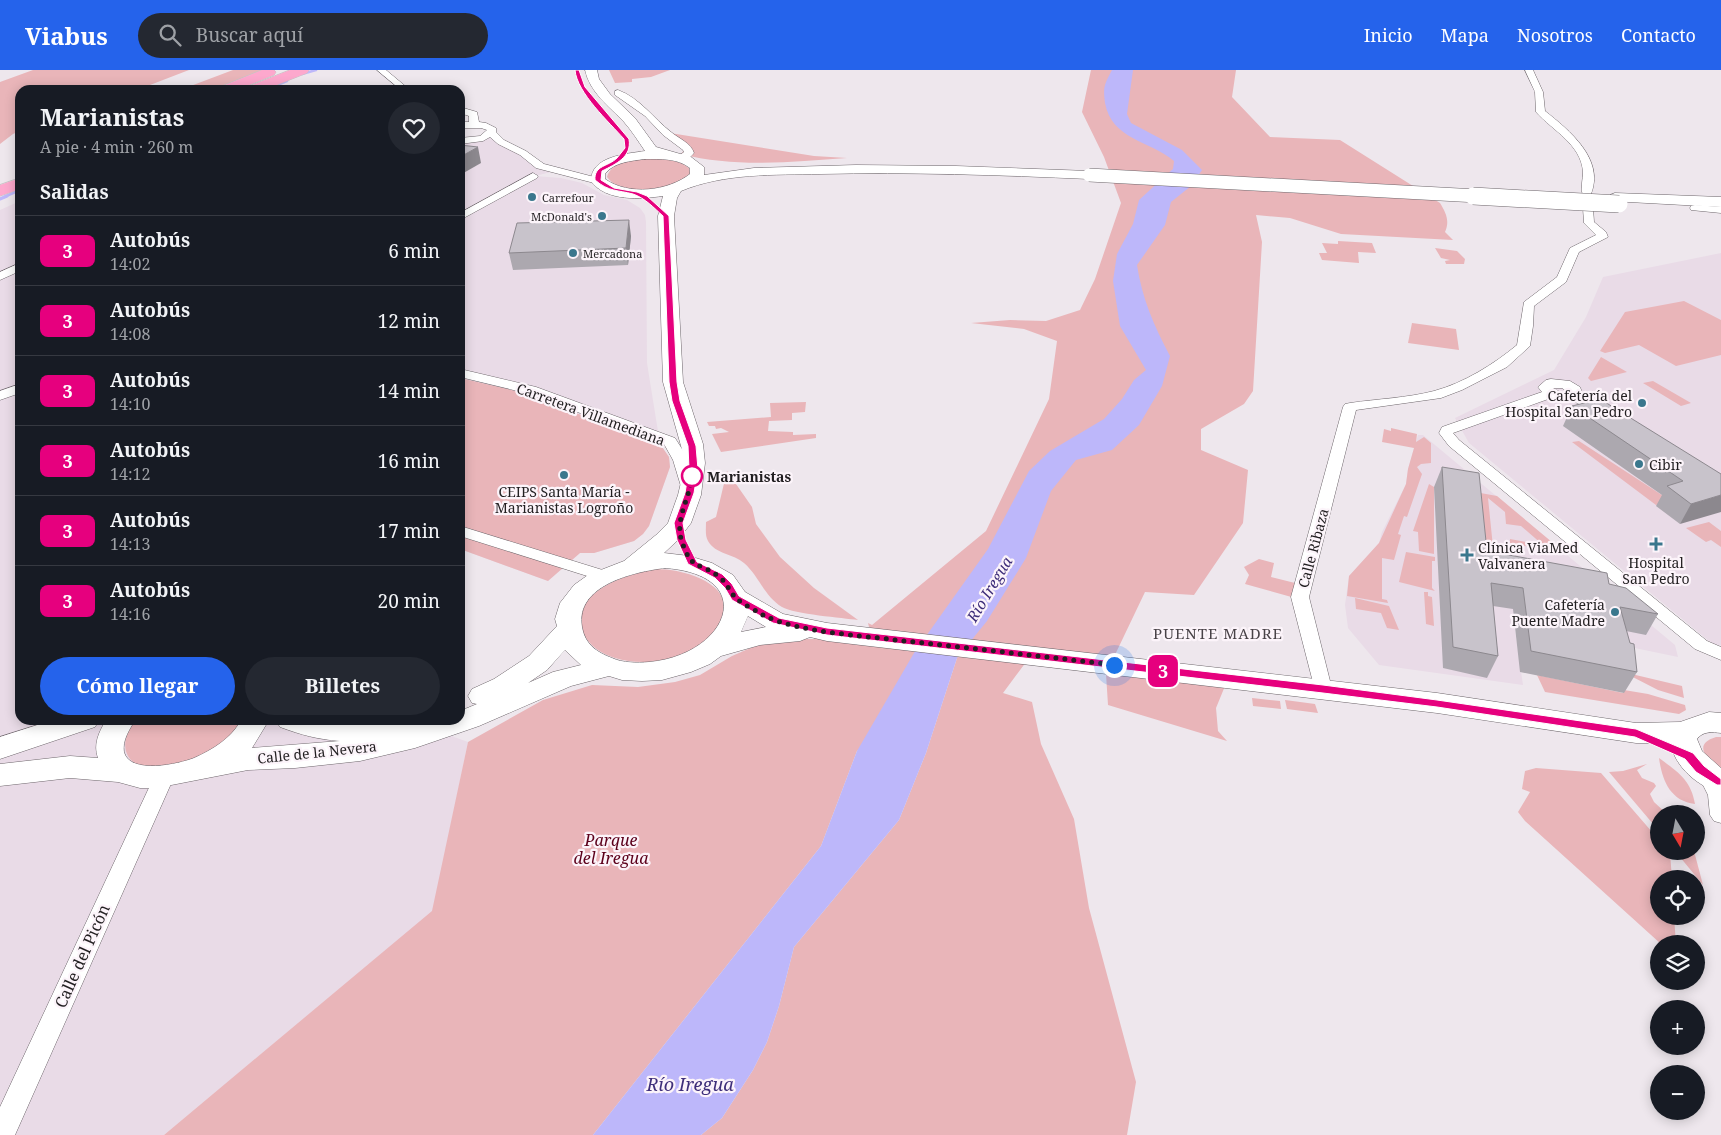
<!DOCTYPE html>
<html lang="es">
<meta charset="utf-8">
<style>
body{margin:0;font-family:"Noto Serif",serif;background:#242831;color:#f1f3f6;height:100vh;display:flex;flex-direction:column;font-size:19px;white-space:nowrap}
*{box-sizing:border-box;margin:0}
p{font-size:16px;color:#9ea1a6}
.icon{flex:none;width:28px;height:28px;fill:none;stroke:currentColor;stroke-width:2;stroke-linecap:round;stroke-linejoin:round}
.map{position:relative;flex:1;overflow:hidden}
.side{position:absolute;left:15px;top:15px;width:450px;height:640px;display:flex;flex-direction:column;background:#171b24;border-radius:15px;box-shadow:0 2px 12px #0003}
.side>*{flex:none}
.badge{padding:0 10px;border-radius:8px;font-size:18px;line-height:32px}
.needle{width:32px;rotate:170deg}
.tools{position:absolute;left:1650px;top:735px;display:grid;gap:10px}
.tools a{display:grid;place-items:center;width:55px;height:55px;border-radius:50%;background:#171b24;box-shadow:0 2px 12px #0003;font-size:25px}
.you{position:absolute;width:25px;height:25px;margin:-12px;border:4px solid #fff;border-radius:50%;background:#1a73e8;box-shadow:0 0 0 8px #1a73e833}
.map>.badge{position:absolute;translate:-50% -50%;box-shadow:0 0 0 2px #fff}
h2{padding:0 25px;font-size:19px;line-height:45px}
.round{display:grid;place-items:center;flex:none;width:52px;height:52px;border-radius:26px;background:#242831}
.overview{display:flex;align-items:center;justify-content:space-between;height:85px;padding:0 25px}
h1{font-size:24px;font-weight:700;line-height:38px}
.action{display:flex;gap:10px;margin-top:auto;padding:10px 25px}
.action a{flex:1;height:58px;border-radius:30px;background:#2563eb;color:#fff;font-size:20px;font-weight:700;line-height:58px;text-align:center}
.action a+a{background:#242831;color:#f1f3f6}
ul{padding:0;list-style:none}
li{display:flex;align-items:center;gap:15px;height:70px;padding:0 25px;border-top:1px solid #363941}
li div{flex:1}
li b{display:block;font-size:19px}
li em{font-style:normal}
li .badge{min-width:55px;font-weight:700;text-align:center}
header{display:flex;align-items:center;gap:30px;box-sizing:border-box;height:70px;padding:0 25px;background:#2563eb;color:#fff}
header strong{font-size:24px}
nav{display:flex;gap:28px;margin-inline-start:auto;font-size:18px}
.search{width:350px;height:45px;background:#242831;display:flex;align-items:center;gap:12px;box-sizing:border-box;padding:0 18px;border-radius:28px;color:#9ea1a6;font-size:19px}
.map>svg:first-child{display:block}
.built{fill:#e9dbe7}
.green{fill:#e9b5b9}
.water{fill:#bdb7fa}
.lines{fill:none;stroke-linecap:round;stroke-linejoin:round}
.stream-far1{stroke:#bdb7fa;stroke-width:2.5}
.stream{stroke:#bdb7fa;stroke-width:3}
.street-casing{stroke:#6d666b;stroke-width:1}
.secondary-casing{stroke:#6d666b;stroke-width:1}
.highway-casing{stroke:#c6c5c5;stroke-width:1}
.street{fill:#fff;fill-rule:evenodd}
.secondary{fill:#fff;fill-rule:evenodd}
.highway{fill:#fda8cd;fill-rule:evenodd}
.secondary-bridge-far1-casing{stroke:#6d666b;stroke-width:14;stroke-linecap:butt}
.secondary-bridge-casing{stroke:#6d666b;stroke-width:18;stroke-linecap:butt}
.secondary-bridge-far1{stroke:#fff;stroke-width:13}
.secondary-bridge{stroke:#fff;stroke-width:17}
.wall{fill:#aca8af}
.shaded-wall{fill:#8c888e}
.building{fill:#c8c3cb;stroke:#8c888e}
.line{fill:#e6007e;stroke:#fff}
.walk{stroke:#221f21;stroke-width:5;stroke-dasharray:0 9}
.poi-dot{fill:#3a778d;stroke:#fcf4fa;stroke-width:2}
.stop-dot{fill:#fff;stroke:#e6007e;stroke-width:2.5}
.labels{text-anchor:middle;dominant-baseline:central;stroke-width:4.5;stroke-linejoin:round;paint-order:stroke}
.far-poi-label{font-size:11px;fill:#221f21;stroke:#fcf4fa;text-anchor:start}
.poi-label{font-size:14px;fill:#221f21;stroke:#fcf4fa;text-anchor:end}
.street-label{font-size:14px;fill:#221f21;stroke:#fcf4fa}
.stop-label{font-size:14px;font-weight:bold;fill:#221f21;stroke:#fcf4fa;text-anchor:start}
.water-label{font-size:15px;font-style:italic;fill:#3e2e7a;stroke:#fcf4fa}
.neighbourhood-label{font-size:15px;letter-spacing:1px;fill:#484247;stroke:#fcf4fa}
.near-park-label{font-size:16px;font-style:italic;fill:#5c001b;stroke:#fcf4fa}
.near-street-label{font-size:16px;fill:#221f21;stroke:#fcf4fa}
.near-water-label{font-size:18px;font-style:italic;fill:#3e2e7a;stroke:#fcf4fa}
</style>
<header>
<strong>Viabus</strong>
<div class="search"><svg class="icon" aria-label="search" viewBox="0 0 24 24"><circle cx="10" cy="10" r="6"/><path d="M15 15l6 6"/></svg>Buscar aquí</div>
<nav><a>Inicio</a><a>Mapa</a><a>Nosotros</a><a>Contacto</a></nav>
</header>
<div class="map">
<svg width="1721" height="1065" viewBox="0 0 1721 1065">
<rect width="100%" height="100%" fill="#eee7ed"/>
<path class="built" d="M488,66L555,101L535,106L561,108L582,113L604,125L627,130L640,138L645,145L646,152L647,293L660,374L669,387L670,397L649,456L643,464L634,471L594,483H580L548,511L460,479V71Z
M20,131V650H407L468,672L433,841L164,1065H0V140Z
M1721,183V575L1715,576L1469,373L1455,348L1554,300L1586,247L1603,207Z
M1418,365H1423L1675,575L1678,587L1514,553L1523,615L1379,595L1348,558L1345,535L1349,506L1379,473L1382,462L1406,414L1408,399Z"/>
<path class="green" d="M33,0H189L137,20H20V61L13,64L0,74V12Z
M233,0H264L211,20H180Z
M609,0H670L651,7L632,9V12L615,13Z
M1091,0H1236L1232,27L1270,67L1340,70L1440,133C1446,143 1450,151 1445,162L1453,170L1341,164L1290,148L1256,145L1262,172L1253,321L1244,334L1201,359V380L1248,400L1243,453L1194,525L1145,522L1113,589L1035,580L1003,623L1032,632L1041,674L1074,749L1089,838L1136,1012L1127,1065H701L722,1048L753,1000L767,972L779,936L794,877L899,750L926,683L957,588L857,681L821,776L593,1065H164L432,841L468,672L543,630L592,615L638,617L675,612L700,605L732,586L755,576L784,569H814L817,556L880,562L869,557L868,553L872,555L986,461L1049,329L1057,271L1024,259L971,253L1010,250L1046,251L1080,240L1095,209L1121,133L1104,87L1082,42Z
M670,63L814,86L847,88C792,92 735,98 681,84L686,78Z
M649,88C663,89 678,89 689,98L690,103C677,121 620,127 607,107C611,91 635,90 649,88Z
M1338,171L1372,173L1376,183L1358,182L1359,193L1322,190L1319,183H1327L1322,173L1338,174Z
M1435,178L1457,181L1465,189L1464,194H1446L1445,191L1450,190L1441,188Z
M1684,231L1721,250V285L1676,296L1639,275L1605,283L1600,281L1625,242Z
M1412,253L1456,259L1459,280L1408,273Z
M1601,287L1627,302L1591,311L1588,308Z
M460,308L516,321L660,374L669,387L670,397L649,456L643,464L634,471L594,483H580L548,511L460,479Z
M1653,311L1691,333L1681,336L1643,313Z
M806,332L805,342L792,343V350L769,351L768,361L793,362V365L816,364V368L721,382L712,364L729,362L721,358L716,359L715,356H709L707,352L771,347L770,333Z
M1391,358L1417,364L1416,372L1424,367L1431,373V393L1421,394L1417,397L1422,404L1407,447L1404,446L1398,464L1401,465L1394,490L1382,488V529L1387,530L1388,533L1347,526L1349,506L1379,473L1406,414L1408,399L1414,378L1382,372L1384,359L1391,361Z
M1579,371L1671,431L1656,435L1572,372Z
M727,401L752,437L756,454L780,487L814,518L858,550C843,548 794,544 782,537C764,526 759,506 744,493C734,484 715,484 708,471C705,466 706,459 706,452L716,447Z
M1429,414L1434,417V484L1419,481L1418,462L1413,461Z
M1475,422L1497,426L1559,478L1550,481L1510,473V469L1543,475L1521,456L1506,454L1505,442L1488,428L1493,477L1476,474Z
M1709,452L1721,461V477L1711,470L1706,472L1686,458Z
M1406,482L1435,487V491H1432V518L1435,521L1399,512Z
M1259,489L1274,493L1271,507L1299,514L1295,528L1245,514L1249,505L1244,497Z
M656,499C689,499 747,518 716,561C696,590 646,598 615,588C602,584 589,576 583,563C568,521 628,504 656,499Z
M1424,522H1428V526L1432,527L1434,556L1426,554Z
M1355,528L1389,536L1399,560L1387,558L1381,543L1356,539Z
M1623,602L1682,616L1684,628L1658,620Z
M1106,604L1225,616L1216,638L1218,661L1227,671L1108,635Z
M1537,605L1623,623L1624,620L1648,624L1685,635L1686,640L1679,644L1545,622Z
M1252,628L1280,631L1281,639L1253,636Z
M1285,630L1315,634L1318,643L1287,639Z
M136,650H241C239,656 234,661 230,665C219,678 199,692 181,695C172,697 160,698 150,698C121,695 119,669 136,650Z
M1716,667H1721V702C1710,691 1690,675 1716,667Z
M1659,688C1678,702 1691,710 1695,734C1670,731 1662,710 1659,688Z
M1647,694L1637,700L1642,708L1654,713L1656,716L1650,724L1654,732L1667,744H1659V761L1609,702L1623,701Z
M1536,698L1601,703L1659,770V781L1670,783L1672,809H1659V846H1674L1676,874H1661L1525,751L1518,742L1530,722L1522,719L1525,701Z
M1675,781H1694L1703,815Z"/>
<path class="water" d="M1112,0H1133L1127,44L1131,53L1182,80L1202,100L1191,116L1171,132L1165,155L1137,195C1142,228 1154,256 1170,286L1162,316L1139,355L1112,380L1076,390L1051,421L1026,488L987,551L957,588L926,683L899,750L794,877L779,936L767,972L753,1000L722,1048L701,1065H593L821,776L857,681L914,583L988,479L1029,401L1050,381L1104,349L1122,329L1134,310L1146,300L1120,256L1113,211L1117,184L1133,154L1139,130L1173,99L1174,91C1149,70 1112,70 1105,33C1103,17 1104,15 1112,0Z"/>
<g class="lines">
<path class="stream-far1" d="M302,4L316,0
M265,20L287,11
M4,127L20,120"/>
<path class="stream" d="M0,129L7,126"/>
<defs>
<path id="street" d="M377,0H386L410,20H401Z
M1525,0H1533L1543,22L1545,41C1569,60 1605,89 1591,124H1583L1582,122C1581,115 1583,109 1583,102C1581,74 1553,61 1536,42L1535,22Z
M618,20C640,28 654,49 671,62C678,68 691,73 694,83C690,88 684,92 678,90L676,88L684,82L683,80L663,65L645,46L615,25V21Z
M460,37L477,42L479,52L486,53L496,58V62L504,70L526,81L544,94L602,109L603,111L598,114L536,98L520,85L498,74L490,67L483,71L460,74V68L480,66L487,60L481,58H460V52H469V46L460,43Z
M533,103L538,106L537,108L460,150V143Z
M1588,135L1593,138L1594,152L1606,162L1608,167L1579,182L1566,212L1534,236L1533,256L1530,276L1507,297L1462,320L1441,328L1356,340L1309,527L1332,619L1330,624L1323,626L1316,624L1291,527L1343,337L1345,334L1350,333C1377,329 1407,328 1434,321C1464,313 1494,294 1517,275L1524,232L1557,207L1570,178L1596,165L1584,153L1583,138Z
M1695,135L1721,137V143L1691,140L1690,138L1691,136Z
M20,193V201L0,210V202Z
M460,299L536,317L675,368L689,390L697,420L695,423H683L673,390L664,374L526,323L460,307Z
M1551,309L1570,311L1580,317L1583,325L1613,345L1611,348C1597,351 1587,337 1575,332C1568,329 1558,331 1551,328L1453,363L1459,370L1707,571L1721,577V590L1695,579L1449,376L1439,363L1442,357L1542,322L1538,317L1546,310ZM1553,318H1562L1569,323H1562Z
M20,314V323L0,330V321Z
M460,456L609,502L612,506L609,510L603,511L460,466Z
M1708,697L1715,699L1721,710V753L1714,751L1710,745L1708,725L1698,705L1701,699Z
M164,699L171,701L174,707L15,1065H0V1037L154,707L157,701Z"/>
<path id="secondary" d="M585,0H597L599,9L610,24L635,48L656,77L691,87L704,97V105L754,98L856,95L956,96L1089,101L1094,102L1096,105L1094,108L1089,109C999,105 910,102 820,104C775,105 724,103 681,121L677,128L674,146L683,312L703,374L705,393L701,425L691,453L678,470L664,483L689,486L712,493L733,505L745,522L783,544L827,553L1437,623L1636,653L1680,652L1709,642L1721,643V663C1712,662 1703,661 1697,669L1702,681L1721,698V723C1697,716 1676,698 1670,673H1636L1437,643L827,571L810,567L800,571L760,575L721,586L710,594L691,602L662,610L642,611L622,610L609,606L571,616L479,656L415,678L360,691L295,698L248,700L156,718H140L118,712L70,708L0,716V694L70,686L98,688C93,674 99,662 106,650H135C130,659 122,670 124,682C130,705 179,694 194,688C212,680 232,668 241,650H269L252,678L340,671C316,669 302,665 280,657L276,650L353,652L419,650L420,655L435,650H460V641L477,634L472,633L468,626L472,619L494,609L529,586L557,556L555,549L560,533L574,515L588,505L624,491L656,465L668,453L678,425L683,404V383L663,312L658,146L663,126C641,129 606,132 591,111C591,86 626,84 645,81C638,71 632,61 624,52C609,36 590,23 585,0ZM645,89C661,89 677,88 690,98V104C668,121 629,126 605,109V104C614,92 631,91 645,89ZM665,498C761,505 728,585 649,592C637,593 623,593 612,588C596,582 585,574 582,557C575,515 634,502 665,498ZM748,546L766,557L741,562ZM565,580L581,595L553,602L528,613L547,600Z
M1615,123L1721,127V137L1610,131L1607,128L1610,125Z
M53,650H99L95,657L0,689V667Z"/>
<path id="highway" d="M262,0H274L276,2L274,5L237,20H218L220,17Z
M290,0H309L307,3L264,20H245L247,17Z
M20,108V119L0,126V115Z"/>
</defs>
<use href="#street" class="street-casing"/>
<use href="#secondary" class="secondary-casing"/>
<use href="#highway" class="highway-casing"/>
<use href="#street" class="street"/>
<use href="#secondary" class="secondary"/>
<use href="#highway" class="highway"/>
<defs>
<path id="secondary-bridge-far1" d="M1089,105L1496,127"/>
<path id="secondary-bridge" d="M1473,126L1619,134"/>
</defs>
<use href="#secondary-bridge-far1" class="secondary-bridge-far1-casing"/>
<use href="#secondary-bridge" class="secondary-bridge-casing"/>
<use href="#secondary-bridge-far1" class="secondary-bridge-far1"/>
<use href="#secondary-bridge" class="secondary-bridge"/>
</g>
<path class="wall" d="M631,166L628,195L513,200L509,183Z
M1572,336L1721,404L1680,454L1656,436L1662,425L1563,356Z
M1442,397L1487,481L1609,514L1658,544L1646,565L1626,561L1637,602L1624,623L1520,602L1513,539L1493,536L1498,586L1487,608L1443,598L1434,417Z"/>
<path class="shaded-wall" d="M478,77L481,93L460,105V87Z
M629,150L631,166L628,195L626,178Z
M1721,425V442L1680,454L1691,434Z"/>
<path class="building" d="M460,75L478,77L460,87Z
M629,150L626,178L509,183L517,153Z
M1600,329L1721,404V425L1691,434L1667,416L1683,411L1572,336Z
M1442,397L1479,403L1487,481L1607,503L1609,514L1626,518L1658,544L1620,537L1630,573L1634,574L1637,602L1531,581L1523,518L1491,513L1498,586L1453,577Z"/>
<path class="line" d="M575,0H579L585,17L629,69C632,87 616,94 602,101L601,110L614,118L637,122L647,126L669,146L677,312L680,331L696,376L698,399L694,423L683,453L686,470L697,492L722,504L732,514L739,526L779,548L827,558L1323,615L1437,630L1636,659L1693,683L1704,696L1721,709V715H1717L1696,702L1685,689L1635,667L1437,637L1323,623L827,565L773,553L732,530L725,518L715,508L688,494L677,470L674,453L685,423L689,399L688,376L672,331L669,312L663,146C654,138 645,128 633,124C618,120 609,122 595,110C594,95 608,97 617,88C620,85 622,81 625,78L624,69C609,52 577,23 575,0Z"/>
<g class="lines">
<path class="walk" d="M692,406C690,429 674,449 682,472C692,501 698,491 718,506C727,512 730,523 737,529C744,535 755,540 763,545C797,562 857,565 896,570C968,578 1041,586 1114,595"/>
</g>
<g class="poi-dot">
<circle cx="532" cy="127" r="5"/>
<circle cx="602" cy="146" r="5"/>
<circle cx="573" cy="183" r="5"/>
<circle cx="1642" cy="333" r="5"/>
<circle cx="1639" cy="394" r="5"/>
<circle cx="564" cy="405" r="5"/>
<path d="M1653.5 466.5h5v5h5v5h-5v5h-5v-5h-5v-5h5z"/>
<path d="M1464.5 477.5h5v5h5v5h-5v5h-5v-5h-5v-5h5z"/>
<circle cx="1615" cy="542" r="5"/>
</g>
<circle class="stop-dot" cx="692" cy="406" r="10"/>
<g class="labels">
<g class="far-poi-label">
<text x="542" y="127">Carrefour</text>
<text x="592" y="146" text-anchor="end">McDonald's</text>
<text x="583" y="183">Mercadona</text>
</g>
<g class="poi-label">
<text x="1632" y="325">Cafetería del<tspan x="1632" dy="16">Hospital San Pedro</tspan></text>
<text x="1649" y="394" text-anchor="start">Cibir</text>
<text x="564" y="421" text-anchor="middle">CEIPS Santa María -<tspan x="564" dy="16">Marianistas Logroño</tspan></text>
<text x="1478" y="477" text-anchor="start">Clínica ViaMed<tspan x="1478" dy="16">Valvanera</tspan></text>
<text x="1656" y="492" text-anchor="middle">Hospital<tspan x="1656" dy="16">San Pedro</tspan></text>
<text x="1605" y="534">Cafetería<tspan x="1605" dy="16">Puente Madre</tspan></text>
</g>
<g class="street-label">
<text transform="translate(591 344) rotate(20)">Carretera Villamediana</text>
<text transform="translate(1313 478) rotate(-75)">Calle Ribaza</text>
<text transform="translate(317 682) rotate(-6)">Calle de la Nevera</text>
</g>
<g class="stop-label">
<text x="707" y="406">Marianistas</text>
</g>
<g class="water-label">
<text transform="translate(989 519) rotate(-59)">Río Iregua</text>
</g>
<g class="neighbourhood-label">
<text x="1218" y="563">PUENTE MADRE</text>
</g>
<g class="near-park-label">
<text x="611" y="770">Parque<tspan x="611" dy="18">del Iregua</tspan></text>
</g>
<g class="near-street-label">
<text transform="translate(82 886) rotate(-66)">Calle del Picón</text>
</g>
<g class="near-water-label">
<text x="690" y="1014">Río Iregua</text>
</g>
</g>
</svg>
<div class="tools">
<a><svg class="needle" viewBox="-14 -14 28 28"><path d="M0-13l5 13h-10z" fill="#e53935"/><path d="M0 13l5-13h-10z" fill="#9ea1a6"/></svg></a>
<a><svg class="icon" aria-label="locate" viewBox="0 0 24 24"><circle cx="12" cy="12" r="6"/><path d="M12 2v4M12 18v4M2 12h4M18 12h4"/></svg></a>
<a><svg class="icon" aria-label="layers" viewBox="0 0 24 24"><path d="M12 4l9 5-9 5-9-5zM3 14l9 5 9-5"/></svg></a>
<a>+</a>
<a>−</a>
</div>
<div class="you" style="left:1114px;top:595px"></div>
<b class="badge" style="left:1163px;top:601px;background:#e6007e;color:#fff">3</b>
<section class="side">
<div class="overview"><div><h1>Marianistas</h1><p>A pie · 4 min · 260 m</p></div><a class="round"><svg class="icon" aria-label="heart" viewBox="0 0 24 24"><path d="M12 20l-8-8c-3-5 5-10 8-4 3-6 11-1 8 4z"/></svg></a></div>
<h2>Salidas</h2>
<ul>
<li><span class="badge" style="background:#e6007e;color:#fff">3</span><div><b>Autobús</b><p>14:02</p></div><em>6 min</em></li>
<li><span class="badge" style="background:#e6007e;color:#fff">3</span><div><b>Autobús</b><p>14:08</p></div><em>12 min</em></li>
<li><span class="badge" style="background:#e6007e;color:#fff">3</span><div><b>Autobús</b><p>14:10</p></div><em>14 min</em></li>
<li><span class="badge" style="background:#e6007e;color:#fff">3</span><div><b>Autobús</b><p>14:12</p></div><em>16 min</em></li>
<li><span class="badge" style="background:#e6007e;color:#fff">3</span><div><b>Autobús</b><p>14:13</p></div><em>17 min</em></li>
<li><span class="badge" style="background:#e6007e;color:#fff">3</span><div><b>Autobús</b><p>14:16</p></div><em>20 min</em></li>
</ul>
<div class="action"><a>Cómo llegar</a><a>Billetes</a></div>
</section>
</div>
